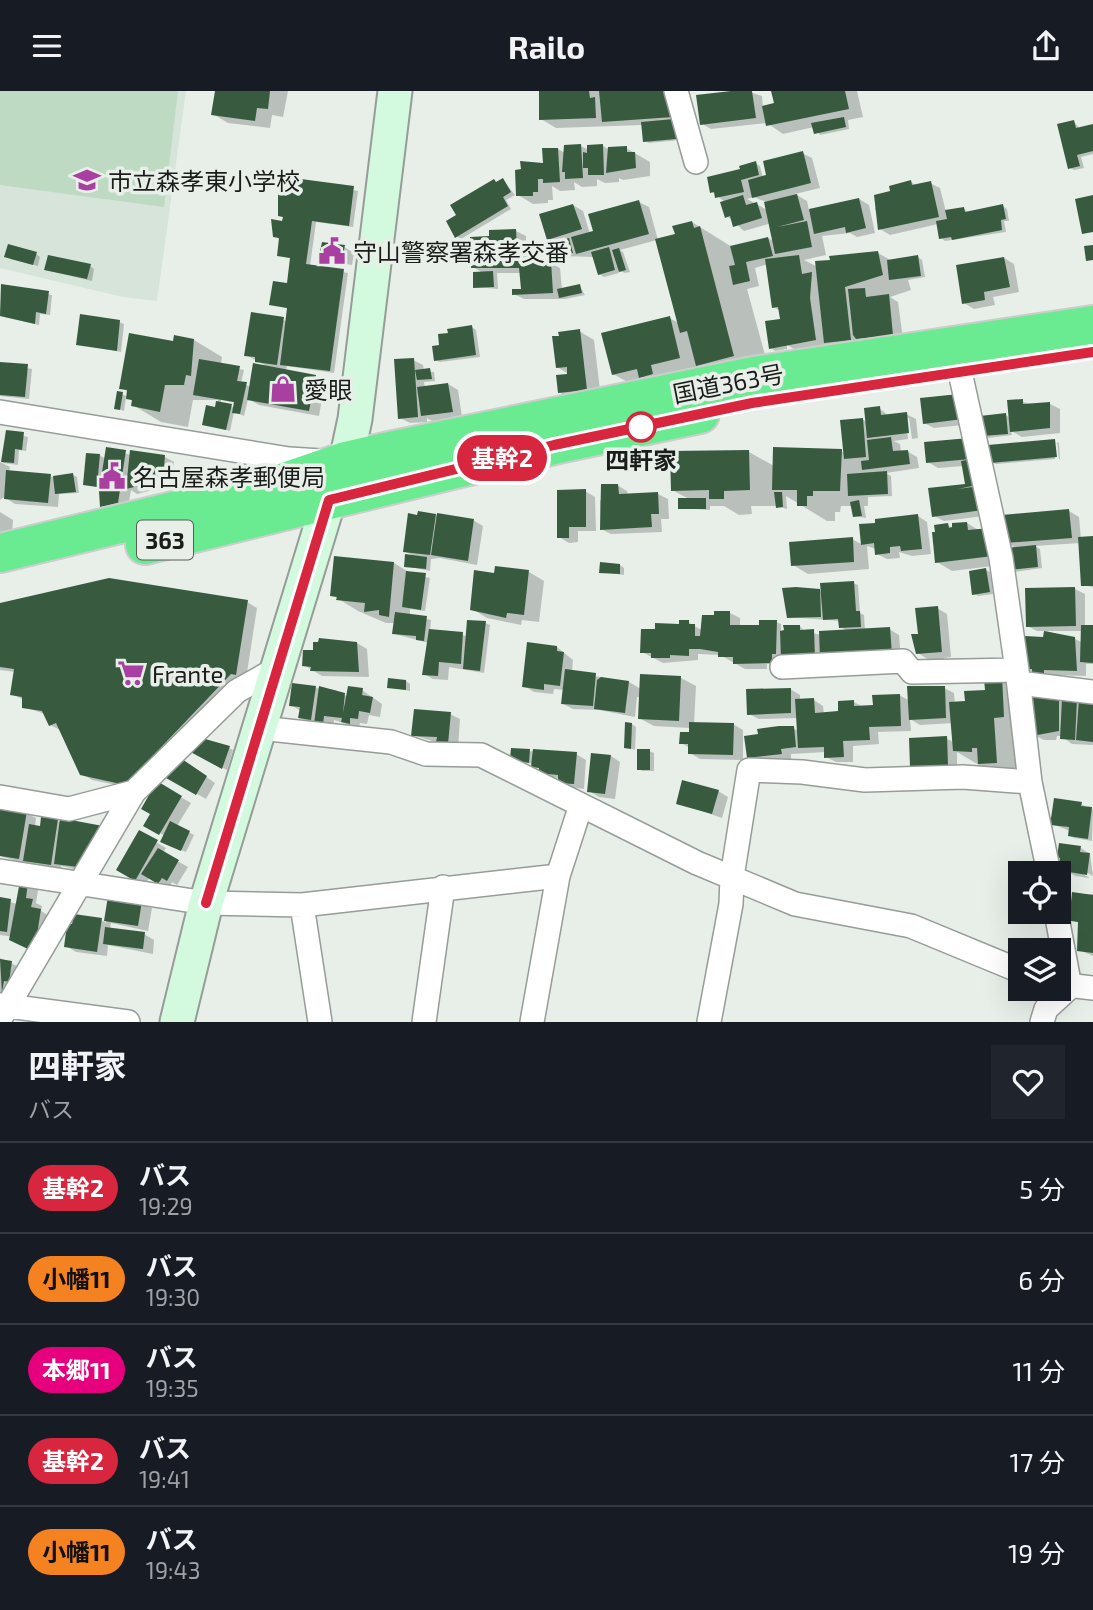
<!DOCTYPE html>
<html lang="ja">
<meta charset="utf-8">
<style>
body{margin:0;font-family:"Exo 2","Noto Sans JP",sans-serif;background:#20242c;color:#f1f3f6;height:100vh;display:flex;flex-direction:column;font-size:26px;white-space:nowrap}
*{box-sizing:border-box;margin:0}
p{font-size:23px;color:#9ea1a6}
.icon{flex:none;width:38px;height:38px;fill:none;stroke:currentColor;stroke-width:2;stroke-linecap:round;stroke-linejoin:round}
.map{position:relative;height:931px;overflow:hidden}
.panel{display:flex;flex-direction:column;background:#171b24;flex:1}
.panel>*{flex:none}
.badge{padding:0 14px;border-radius:23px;font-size:24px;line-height:46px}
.controls{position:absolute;left:1008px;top:770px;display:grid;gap:14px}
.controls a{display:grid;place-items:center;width:63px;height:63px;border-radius:0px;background:#171b24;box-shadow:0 7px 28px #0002;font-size:35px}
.map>.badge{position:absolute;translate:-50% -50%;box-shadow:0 0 0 4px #fff}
.round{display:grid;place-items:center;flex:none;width:74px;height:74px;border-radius:0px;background:#20242c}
.overview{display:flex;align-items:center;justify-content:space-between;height:119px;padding:0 28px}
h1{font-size:33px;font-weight:700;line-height:52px}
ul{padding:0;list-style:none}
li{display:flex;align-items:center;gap:21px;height:91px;padding:0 28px;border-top:2px solid #363941}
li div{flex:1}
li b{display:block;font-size:26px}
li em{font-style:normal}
li .badge{min-width:77px;font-weight:700;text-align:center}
header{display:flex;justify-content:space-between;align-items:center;height:91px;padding:0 28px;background:#171b24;font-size:32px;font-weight:700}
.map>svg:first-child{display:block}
.built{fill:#d6e4d9}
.green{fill:#bedac3}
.shadow{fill:#0003;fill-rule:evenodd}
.building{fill:#385b40}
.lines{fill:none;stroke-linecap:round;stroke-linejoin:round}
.street-casing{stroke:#969c97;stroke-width:26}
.secondary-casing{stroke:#969c97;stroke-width:37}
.highway-casing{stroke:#cdcdcd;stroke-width:42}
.street{stroke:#fff;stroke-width:23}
.secondary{stroke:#d3f9de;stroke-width:33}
.highway{stroke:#6beb91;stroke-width:38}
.line-casing{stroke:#fff;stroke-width:16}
.line{stroke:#d7263d;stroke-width:10}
.stop-dot{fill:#fff;stroke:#d7263d;stroke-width:3.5}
.labels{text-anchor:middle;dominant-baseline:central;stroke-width:7;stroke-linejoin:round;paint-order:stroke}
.shield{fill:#e8efe9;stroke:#585c59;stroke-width:2}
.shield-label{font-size:23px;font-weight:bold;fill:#1b1d1b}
.poi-label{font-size:24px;fill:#1b1d1b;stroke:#e8efe9;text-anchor:start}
.street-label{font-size:24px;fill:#1b1d1b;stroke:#e8efe9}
.stop-label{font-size:24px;font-weight:bold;fill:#1b1d1b;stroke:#e8efe9}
</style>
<header><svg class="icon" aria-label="menu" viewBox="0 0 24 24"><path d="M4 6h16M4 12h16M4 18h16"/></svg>Railo<svg class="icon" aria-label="share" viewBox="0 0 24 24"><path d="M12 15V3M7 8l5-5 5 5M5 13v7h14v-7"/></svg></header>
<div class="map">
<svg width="1093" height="931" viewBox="0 0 1093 931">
<rect width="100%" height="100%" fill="#e8efe9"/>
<path class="built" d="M0,0H186L157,210L123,206L0,177Z"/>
<path class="green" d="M0,0H178L164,116L0,94Z"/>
<path class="shadow" d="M217,0H288L283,26L272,24L270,37L228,32L213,23Z
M540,0H671L680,49L649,52L645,50L643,34L556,37L541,28Z
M746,0L762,5L763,17L776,14L773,0H857L863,26L848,29L849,38L820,44L814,36L783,43L767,32L711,38L702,33Z
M1074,31L1080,38L1093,35V63L1081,66L1084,77L1074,79L1070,77Z
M581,55L589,59L603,55L610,59L626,57L650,71V85L623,89L619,87V91L605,92L597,88V95L582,96L574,91L575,99L560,100L552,95L553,109H548V112L533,113L518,104L558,58L565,62Z
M802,62L812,67L820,97L795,103L807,110L809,119L859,108L869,114L875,142L857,146L850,142L822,145L826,164L804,169L818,176L878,162L892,170L918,166L922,169L925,186L908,189L911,199L890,206L898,211L903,248L813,269L787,254V258L775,260L771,257L782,230L780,220L774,216L768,173L755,177L759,195L747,198L771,286L642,299L613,283L669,227L679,232L657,149L620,159L623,161L630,181L625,182L618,179L619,182L604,186L599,183L595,166L559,165L555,152L548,148L573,114L583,120L590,143L639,111L649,116L658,149L677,144L692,131L732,156L768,147L775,151L772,132L744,140L727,125L725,111L712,101L739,80L755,72L760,75L763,87ZM754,106L766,111L769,120L747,108Z
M280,87L358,100L353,136L316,131L310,175L348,182L334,282L287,275L286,280L315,285L325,291L319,325L259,314L248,308L244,325L234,321L230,340L204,333L216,318L218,309H193L188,336L161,331L133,314L134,311L126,306L124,320L116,317L122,303L128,306L129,301L121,297L175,252L194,249L222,266L221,274L244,279L241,292L251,296L268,276L246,264L253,223L287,230L289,218L271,213L288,194L292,168L279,164V148L275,145L284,127L280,124ZM221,309L236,312L235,317L221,312Z
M503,89L515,104L506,109L511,118L461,148L456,145Z
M911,91L917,95L930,92L940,97L946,121L964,118L969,122L1003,115L1007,118L1009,130H1004L1006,141L945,150L941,147L938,133L890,144L880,138L875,117L892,102Z
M516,140L526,145V158L539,164V172H551L560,177L562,199L579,194L585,204L565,208H524L514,203L522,200L521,182H497L498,198L475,196L483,182L473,176L491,146Z
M344,156L354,162L352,174L331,171L321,165Z
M36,163L40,166L38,175L10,168Z
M1004,167L1014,173L1019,201L993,206L995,214L974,218L964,212Z
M90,175L94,178L92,190L50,180Z
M3,195L52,204L50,224L40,223L39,234L0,225Z
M119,231L124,233L121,261L78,253Z
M472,236L476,239L480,266L440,271L435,269L441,256Z
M579,240L594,249L601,307L575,310L559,301L572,285L557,276Z
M413,269L423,274L424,280L434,281L435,290L424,291L425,297L448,293L458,299L462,326L432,330L427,327V331L410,332L400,327Z
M0,272L32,278L29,308L0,305Z
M922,309L972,333L934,337L924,332Z
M1022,310L1030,314L1050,313L1060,318V342L1022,346L1011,340L1012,344L988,347L984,344L1005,324L1011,327Z
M879,317L889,325L906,323L916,328L918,347L912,348L909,327H906L908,348L894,350L900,353L901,361L907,360L917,366L919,377L886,382L891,385L892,405L868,406V415H864L866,427L854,425L853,415H841L840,421H835V430H827L786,405L787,418L777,415H751L752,423L739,424L724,415H710V419L680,417L689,408L672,399L749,361L774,375L841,360L845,362L863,329L867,331Z
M7,341L28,346L26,360L19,359L18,374L3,372Z
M968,349L992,424L944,430L934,425L930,398L967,394L964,375L938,377L928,371Z
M1054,350L1055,368L996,373L991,371Z
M1057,351L1059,352L1060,368H1059Z
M107,358L131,364L165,366L174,371L172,394L137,403L131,399L128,417L111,421L102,415L101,397L85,393L99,364L106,368Z
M0,371L10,376L9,381L54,386L73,384L77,386L79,402L59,403L58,416L15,413L4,406L0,409Z
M617,394L627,400L628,404L658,403L668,408L669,428H661L662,441L611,443L601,438L600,410Z
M585,400L595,406L596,440H578V451L569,452L559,446Z
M1069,420L1079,426L1081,448L1093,447V496L1082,494L1080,452L1035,455L1040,458L1042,477L1014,481L1009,473L952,480L937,471L948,434L954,438L967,432L980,440ZM1005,451L1018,458L1006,459Z
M0,421L13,429L12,446L0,449Z
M419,422L473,429L483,435L477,474L440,467L431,468L430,480L406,475L416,466L404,460Z
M918,425L927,431L931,463L912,465L899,461L900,467L887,468L877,463L876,458L867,455L869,478L808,483L793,474L852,448L863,454L861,435Z
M336,467L394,472L412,483L430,487L425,520L410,518V524L431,529L430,540L467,545L485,532L490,534L484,582L449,576L448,589L433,588L424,583L429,552L398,544L394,542L395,532H386L358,520L332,504Z
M620,474L624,477V484L601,481Z
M496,477L529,481L544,490L539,531L522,529L521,534L487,527L472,518L496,484Z
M986,479L990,481L993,503L978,505L974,503Z
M853,492L858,494L860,522L864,524L865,539L889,538L899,544L901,568L776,565V573H767V578H745L720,564L698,563V569L663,572L642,561L688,531L703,540L730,522L740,527V536H758L776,531L781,533V541L800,535L804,540L821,544L848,540L840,536V530L789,526L819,499L823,502Z
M1075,498L1085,503V536H1093V573H1086V585L1053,584V588L1034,581L1025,577L1045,548V540H1037L1027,535ZM1046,540H1083V552L1075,548Z
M247,511L257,517L246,588L136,698L92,689L82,683L60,639L50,634L45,623L24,616V609L12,603L16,581L0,579V513Z
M937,517L947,523L951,566L944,567L948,575L929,574V569L918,562L920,544Z
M357,552L367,558L369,586L322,585L304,574Z
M557,556L573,569L572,581L629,591L641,598L681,587L696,595L694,633H733L743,639V669L700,668L690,662V657L681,652L690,642V637L654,635L639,627L640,606H637L635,626L599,619L573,618L563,613L565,599L554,598L553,603L534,601L524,595Z
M1001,586L1030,607L1057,603L1093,611V654L1072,653L1061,645H1057L1056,649H1044L1034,644L1025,687L984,677L957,661V679L922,681L912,675L946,647L955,652L953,632L920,634L910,628L911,640L878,641L879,653L853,655V671H836L826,666V661L791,663V668L758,672L749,666L793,637L798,640V627L759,628L749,623L790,598L800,604V610L814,609L823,615L824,623L840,622L854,611L863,616H875L899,604L910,610L944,597L954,602L955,613L967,612L987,600Z
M406,590L410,593V600L389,596Z
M315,597L335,599L348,606L362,599L382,613L380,626L369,624L367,633L360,632L359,637L334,629L333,639L310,632L300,626L301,620L291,614Z
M450,623L460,628L458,658L413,644Z
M632,633L636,636L635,659L625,656Z
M229,657L233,659L227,679L188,658Z
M529,660L576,663L586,669L584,698L570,696L560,691V687L550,686L533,673L522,671Z
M649,660L654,662V680H643L638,678Z
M611,665L620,671L615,708L599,706L589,700Z
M189,674L215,692L206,708L169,687Z
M158,693L191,712L177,735L194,744L186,761L162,751L165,745L146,734L152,723Z
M718,700L728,706L722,727L678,712Z
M1081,713L1093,719L1092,750L1074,747L1069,745L1070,740L1052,733Z
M26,722L36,727L35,735L41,737L58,730L61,732L88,781L61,775V779L35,775L0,765V751Z
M139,741L166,757L163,762L188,776L177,794L172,791L169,797L150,786L145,794L118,778Z
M1060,754L1081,757L1090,763L1093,785L1080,778L1079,781L1090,787L1075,785L1065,779Z
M28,793L38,799L36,812L42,815L41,820L51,826L46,850L0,844V808L17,813Z
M1074,803H1093V865L1079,859L1080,832L1073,829Z
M110,807L142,812L152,817L148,840L111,832L110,839L144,843L154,849L153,863L108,854L107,865L76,861L66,855L101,829L106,832Z
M0,867L21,877L0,907Z"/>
<path class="building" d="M215,0H270L268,18L257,17L255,30L211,24Z
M539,0H589L590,7L595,6L596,27L539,29Z
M599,0H670L673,26L602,31Z
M731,0H752L756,27L700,34L696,4Z
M771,0H845L849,18L766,35L762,15L774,12Z
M844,26L846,36L814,43L811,32Z
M674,28L676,48L643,51L641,31Z
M1074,29L1076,37L1093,33V60L1077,64L1080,75L1068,78L1057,33Z
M581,53L583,87L565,88V81H562L564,54Z
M603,53L604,84H588V77H583V61L587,62V54Z
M627,55V61H635L636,77L606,82L608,56Z
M542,57H558L560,91L543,92V88H538V101H533V105H516L515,79L521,78L520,70L543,72Z
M803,60L811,92L752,107L748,89L766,84L763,70Z
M756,70L759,84L741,89L744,101L715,107L714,101L710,102L707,86L740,78L739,75Z
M278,85L354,95L349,135L312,130L306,173L344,178L330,280L280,274L287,217L269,214L273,190L287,192L290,167L277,165L279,147L273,146L271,128L282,130L283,126L278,125Z
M503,87L511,101L503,106L508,115L455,147L446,130L456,124L450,114L494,88L496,91Z
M911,89L912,94L931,90L939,126L878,139L874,104L890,100L889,95Z
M797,103L804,129L777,136L807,130L812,156L775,163L764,111Z
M743,104L746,114L757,111L762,127L733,136L730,125L725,127L720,111Z
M1093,104V141L1082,143L1075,108Z
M859,107L866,137L846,142L845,136L814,143L809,118Z
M639,109L649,143L576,163L571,146L593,140L588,123Z
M573,113L582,138L547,149L539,123Z
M1003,113L1006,128L1001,129L1002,139L952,149L951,146L939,148L936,130L947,128L945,119L964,116L965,121Z
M692,130L694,137L700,135L734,265L696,275L687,240L680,242L655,148L675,143L672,135Z
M516,138L517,157L529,156L530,171L551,170L553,202L512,204V198H521L519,177H471L470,146L489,145V139Z
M768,146L773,165L746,171L750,190L733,194L729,175L735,174L730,155Z
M569,147L573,162L557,166L553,152Z
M322,151L345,154L342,169L319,166Z
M8,153L37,161L33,174L4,166Z
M1093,154V169L1086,170L1084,155Z
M609,156L615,179L598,184L591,161Z
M619,157L626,179L619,181L612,159Z
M878,160L883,184L845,196L851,249L824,252L815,170L830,169L829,165Z
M48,164L91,173L87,188L44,179Z
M799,164L802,183L812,181L810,207L816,249L769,258L765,230L780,228L778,216L772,217L765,168Z
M918,164L921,185L889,189L887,169Z
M1004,166L1010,196L984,201L985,209L962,213L956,174Z
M493,180L494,196L473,197V181Z
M1,193L49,200L46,223L36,221L35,233L0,225Z
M580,193L582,202L559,207L557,198Z
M865,197L866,206L889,203L893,244L856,248L853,244L848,198Z
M251,221L284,226L277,274L255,271V266L244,265Z
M80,223L120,229L117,260L76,254Z
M670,225L680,267L651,274L653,283L639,287L637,278L612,284L601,242Z
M472,234L476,264L434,270L432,255L439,254L438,243L448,242L447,238Z
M580,238L587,299L558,302L556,284L567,283V276L556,277L552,245H559L558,241Z
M129,242L173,250L174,244L194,248L191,285L186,284L184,294H165L160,321L131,315L132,309L126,308L127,299L119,298Z
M414,267L418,326L398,328L394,268Z
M199,268L240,275L237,290L247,291L240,323L232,322L234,311L193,304Z
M0,271L28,273L25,306L0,304Z
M253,272L316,284L309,320L247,309Z
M430,277L432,288L417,289L415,279Z
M448,292L453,321L421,325L417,296Z
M117,300L123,301L120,319L114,318Z
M959,303L963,328L923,333L920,307Z
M1023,308V313L1050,311V337L1010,341L1007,309Z
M216,310L232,313L226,339L202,334L206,314L215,316Z
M880,315L881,324L907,321L909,342L867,347L864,317Z
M1006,322L1008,343L982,345L980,325Z
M863,327L866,366L844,368L840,329Z
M6,339L24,341L22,359L15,358L14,372L1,371Z
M891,346L893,360L908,359L910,373L862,379L861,370L869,369L867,349Z
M969,347L971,368L926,372L924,351Z
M1055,348L1057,366L990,372L988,354Z
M106,356L126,359L118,412L100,416L99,400Z
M773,356L842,358L840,400H813V405H807V415H797V399H772Z
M130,359L165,364L163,389L126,398Z
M749,359L750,399L724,400V408H709V399L671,400L670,360Z
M86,362L100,363L97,396L83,394Z
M974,368L977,394L958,398L980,395L983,419L932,426L928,397L965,393L961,370Z
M6,379L51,383L48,412L4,408Z
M887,380L888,403L848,405L847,383Z
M73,382L76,401L55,403L53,385Z
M601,393H618L619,403L658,401L659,423H651L652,436L600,439Z
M586,398V436H569V447H557V399Z
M774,401H782L783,416L776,417Z
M678,407H706V418H678Z
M859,409L862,425L853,426L850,411Z
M1069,418L1072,447L1005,452L1002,424Z
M418,420L436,423L430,464L403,461L408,422L417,424Z
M437,422L474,428L468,470L431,464Z
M918,423L922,458L901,460L900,455L890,456V462L875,464L874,452L861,454L859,433L875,432V428Z
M967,431L968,439L990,437L993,465L935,472L932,441H935L934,434L948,432L949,437L952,436V432Z
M1093,445V495H1081L1078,446Z
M853,446L854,471L791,475L789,451Z
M1036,454L1038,476L1008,479L1006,457Z
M405,463L427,466L426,478L404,476Z
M334,465L394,471L389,526L379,524V519L364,521L365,512L336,509L337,506L330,505Z
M600,471L620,473V483L599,482Z
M495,475L529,479L524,524L507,522L506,527L470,519L474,479L494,482Z
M986,477L990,501L972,504L969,480Z
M406,480L426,482L421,519L402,516Z
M109,487L248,509L236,584L231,583L125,694L80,684L56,632L49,635L42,620L22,617V606L10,604L14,578L0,576V512Z
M854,490L856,520H860L861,536L839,537L838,528L823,529L820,492Z
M796,496L820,498L821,526L787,527L782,497Z
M1075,496L1076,535L1026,536L1025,497Z
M938,515L942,561L916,563L911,543H918L915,517Z
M714,520H730V534H759V529H777L776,563H772V572L733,573V566H718V561L700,558H689V565L670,564V567H651V562H640L641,538H655V532L679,533V529H689V533H695V545H700L702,524H714Z
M395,521L427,525L424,550L416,549V545L392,543Z
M467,529L486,530L480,580L463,578Z
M783,534H800V539L814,538L815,567L781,568L780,540L784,539Z
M1081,534H1093V572L1080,571Z
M890,536L892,564L820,567L819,540Z
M429,538L463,541L461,573L439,571L438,585L422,584Z
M1044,540L1075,546L1077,580L1044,579V583H1032V578H1024L1025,545L1043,546Z
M319,547L357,551L359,581L310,580L311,576L302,575L303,559H313V551H318Z
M527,551L557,555V560L564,561L560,595L544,593V599L522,596Z
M565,578L596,582L593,615L561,613Z
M640,583L681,585L679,630L638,628Z
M1002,584L1004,626L994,627L997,672L978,673L977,657H972V661L953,660L949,611L965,610L964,600L985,599L984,588Z
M601,586L629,590L625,622L594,618L597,589Z
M388,587L406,589V599L387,597Z
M292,592L316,595L311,629L298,627L300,616L289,615Z
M319,595L345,602L343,622L348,595L363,597L362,604L373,606L370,622L359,620L358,628L350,627V633L341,631L342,627L324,625L323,634L314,633Z
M907,595H945L946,627L909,629Z
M791,597V622L747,624L746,598Z
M900,603L901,635L869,636L870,649L843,650L844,666L824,667V656L798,657L795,608L814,607L815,622L838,620V610L854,609V615L873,614L872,604Z
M1031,605H1059V640L1032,645Z
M1062,608L1077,609L1075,649L1060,648Z
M1079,608L1093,609V651L1076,649Z
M414,618L451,621L448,653L436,652L437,646L411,645Z
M625,631L632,632L631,658L624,657Z
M689,631L734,632L733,664L688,663V653H679L680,641H689Z
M779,635H794L796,656L781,658L782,663L747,667L744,645L758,643L757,638Z
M947,645L948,674L910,676L909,647Z
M198,646L230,655L222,678L185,658Z
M511,657L530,658L529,672L510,668Z
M533,658L577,661L574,693L558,692V684L538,682L539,677L531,676Z
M637,658H650V679H637Z
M591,662L611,664L605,703L587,701Z
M179,666L207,685L196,704L166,687Z
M682,689L719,699L712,723L676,713Z
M157,690L182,705L159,744L143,735L150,723L141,718Z
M1054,707L1082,711L1081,715L1092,716L1088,748L1068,745L1069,736L1050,734Z
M0,716L27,720L19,768L0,765Z
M41,726L58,728L51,774L23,770L29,733L40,735Z
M60,727L103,735L78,776L54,773Z
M170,730L190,740L181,760L160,751Z
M139,739L158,749L135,790L116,779Z
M1059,752L1081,755L1080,761L1090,762L1087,784L1063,780L1064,774L1059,773L1060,767L1057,766Z
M158,757L179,769L167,790L162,787L158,793L141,783Z
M20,790L28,791L26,807L33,808L31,816L41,818L37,844L30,859L9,849Z
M1072,801L1093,804V862L1077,860L1078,831L1071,830L1070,821Z
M108,805L142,810L138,835L104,830Z
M0,806L11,808L7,841L0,840Z
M74,823L102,827L97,861L64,856L67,833H72Z
M105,836L145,841L143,858L103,853Z
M0,868L12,870L9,891L4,890L2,902Z"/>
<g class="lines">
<defs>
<path id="street" d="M676,0L696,71
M960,281L1001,467L1017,579
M0,321L289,368L321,370
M782,576L903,570L912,581L1017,579L1030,691L1049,782
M1019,592L1093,601
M260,637L391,651L426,663L481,664L697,772L795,813L911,835L1020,880
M0,706L69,718L134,701
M0,780L206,812L302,814L558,785L581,714
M302,814L320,931
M1056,821L1070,896
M1059,893L1093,897
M0,914L128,931
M0,928L134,701L237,600L278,577
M424,931L443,796
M532,931L558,785
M709,931L731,813L732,786L749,679L802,681L865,689L963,686L1030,691
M1042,931L1046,918L1070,896"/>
<path id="secondary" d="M177,931L206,812L329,409L346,370L355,328L395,0"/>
<path id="highway" d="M145,454L554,354L700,323
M0,462L264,398L346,370L394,359L753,285L1093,234"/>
</defs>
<use href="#street" class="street-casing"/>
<use href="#secondary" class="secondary-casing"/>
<use href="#highway" class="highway-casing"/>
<use href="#street" class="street"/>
<use href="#secondary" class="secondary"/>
<use href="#highway" class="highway"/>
</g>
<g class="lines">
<defs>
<path id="line" d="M206,812L329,409L554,354L752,312L1093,261"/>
</defs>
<use href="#line" class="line-casing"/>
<use href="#line" class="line"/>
</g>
<defs>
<symbol id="school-bare" viewBox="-9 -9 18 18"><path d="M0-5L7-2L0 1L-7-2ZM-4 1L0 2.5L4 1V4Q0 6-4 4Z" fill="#a83fa1" stroke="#e8efe9" stroke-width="2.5" paint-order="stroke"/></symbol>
<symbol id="civic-bare" viewBox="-9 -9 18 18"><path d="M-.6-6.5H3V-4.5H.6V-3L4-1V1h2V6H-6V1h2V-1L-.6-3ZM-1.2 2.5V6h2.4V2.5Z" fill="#a83fa1" stroke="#e8efe9" stroke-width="2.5" paint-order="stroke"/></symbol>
<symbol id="shop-bare" viewBox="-9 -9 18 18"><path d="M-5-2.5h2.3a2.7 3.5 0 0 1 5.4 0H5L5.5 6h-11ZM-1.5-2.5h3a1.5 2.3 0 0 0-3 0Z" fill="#a83fa1" stroke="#e8efe9" stroke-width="2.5" paint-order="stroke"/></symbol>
<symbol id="supermarket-bare" viewBox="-9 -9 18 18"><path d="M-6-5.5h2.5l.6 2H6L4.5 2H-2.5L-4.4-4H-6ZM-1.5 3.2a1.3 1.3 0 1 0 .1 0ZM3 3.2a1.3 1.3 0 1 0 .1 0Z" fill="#a83fa1" stroke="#e8efe9" stroke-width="2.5" paint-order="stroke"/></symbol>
</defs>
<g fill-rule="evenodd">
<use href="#school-bare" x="68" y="70" width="38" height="38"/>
<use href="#civic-bare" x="313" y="141" width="38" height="38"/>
<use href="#shop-bare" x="264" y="279" width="38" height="38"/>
<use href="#civic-bare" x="93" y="366" width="38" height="38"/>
<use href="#supermarket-bare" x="112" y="563" width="38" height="38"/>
</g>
<circle class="stop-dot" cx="641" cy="336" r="14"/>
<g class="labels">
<rect class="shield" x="137" y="429.5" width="56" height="39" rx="5"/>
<g class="shield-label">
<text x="165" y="449">363</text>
</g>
<g class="poi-label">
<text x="108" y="89">市立森孝東小学校</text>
<text x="353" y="160">守山警察署森孝交番</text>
<text x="304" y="298">愛眼</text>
<text x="133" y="385">名古屋森孝郵便局</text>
<text x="152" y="582">Frante</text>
</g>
<g class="street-label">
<text transform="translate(728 292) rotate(-11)">国道363号</text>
</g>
<g class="stop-label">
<text x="641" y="368">四軒家</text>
</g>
</g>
</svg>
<div class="controls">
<a><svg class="icon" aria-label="locate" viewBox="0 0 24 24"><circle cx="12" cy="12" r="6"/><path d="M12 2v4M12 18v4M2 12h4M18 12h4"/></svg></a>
<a><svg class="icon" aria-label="layers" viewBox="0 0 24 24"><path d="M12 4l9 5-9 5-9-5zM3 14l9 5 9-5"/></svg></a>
</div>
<b class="badge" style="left:502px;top:367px;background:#d7263d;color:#fff">基幹2</b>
</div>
<section class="panel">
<div class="overview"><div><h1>四軒家</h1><p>バス</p></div><a class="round"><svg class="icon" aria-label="heart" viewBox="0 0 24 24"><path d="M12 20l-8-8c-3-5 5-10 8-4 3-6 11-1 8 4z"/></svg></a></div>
<ul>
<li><span class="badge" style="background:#d7263d;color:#fff">基幹2</span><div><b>バス</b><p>19:29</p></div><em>5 分</em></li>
<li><span class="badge" style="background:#f58220;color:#111">小幡11</span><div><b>バス</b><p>19:30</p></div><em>6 分</em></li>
<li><span class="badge" style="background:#e6007e;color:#fff">本郷11</span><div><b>バス</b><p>19:35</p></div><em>11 分</em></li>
<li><span class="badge" style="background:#d7263d;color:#fff">基幹2</span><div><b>バス</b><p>19:41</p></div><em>17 分</em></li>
<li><span class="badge" style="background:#f58220;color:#111">小幡11</span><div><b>バス</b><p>19:43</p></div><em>19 分</em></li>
</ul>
</section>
